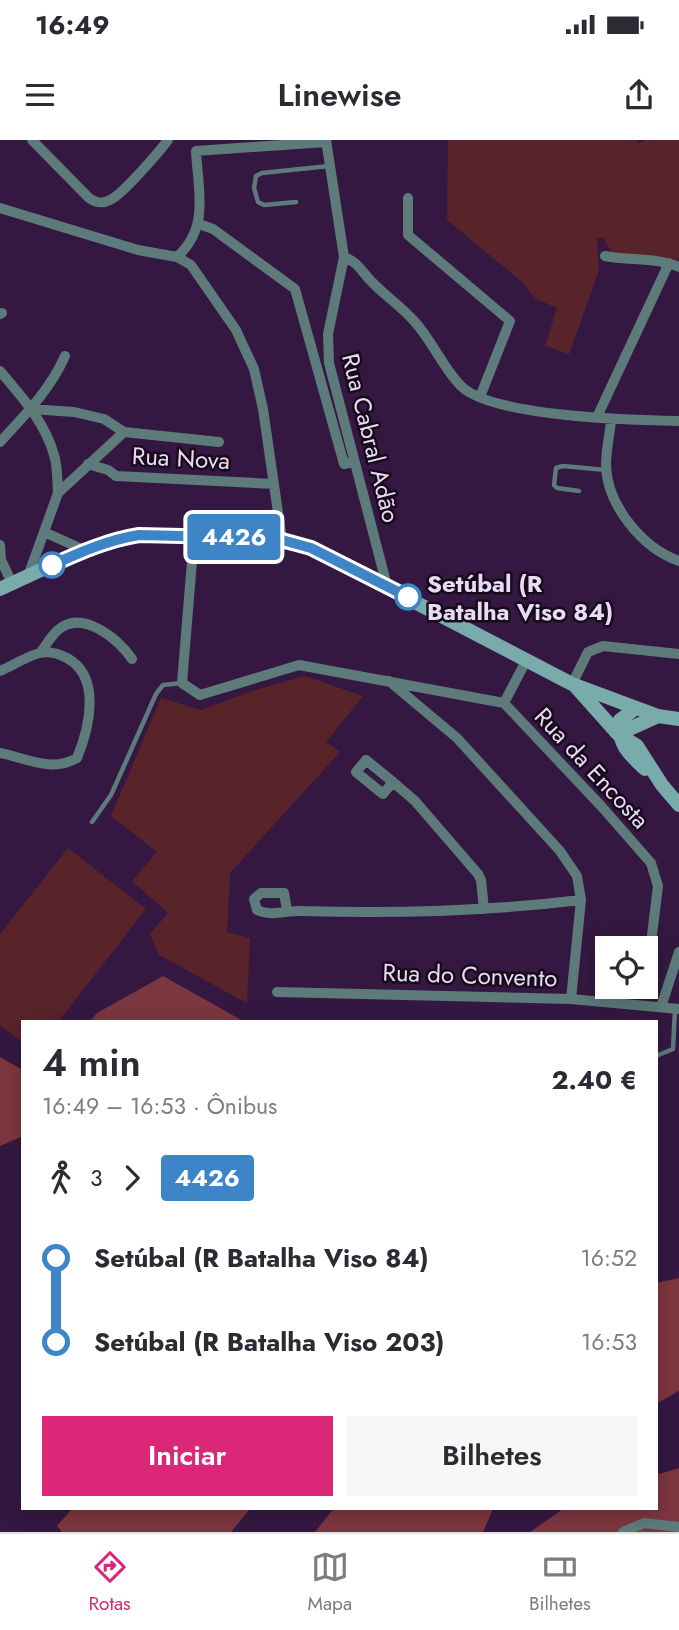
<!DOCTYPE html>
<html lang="pt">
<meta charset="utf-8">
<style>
body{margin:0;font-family:Jost,sans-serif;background:#f7f7f7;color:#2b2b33;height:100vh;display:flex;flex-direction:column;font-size:26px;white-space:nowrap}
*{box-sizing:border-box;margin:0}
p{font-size:23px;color:#7c7c81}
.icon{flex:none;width:38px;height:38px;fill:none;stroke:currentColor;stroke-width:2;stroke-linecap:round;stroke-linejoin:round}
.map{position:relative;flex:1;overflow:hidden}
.sheet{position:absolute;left:21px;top:880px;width:637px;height:490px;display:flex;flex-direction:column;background:#fff;border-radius:0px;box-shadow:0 4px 18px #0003}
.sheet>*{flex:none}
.badge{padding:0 14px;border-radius:5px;font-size:24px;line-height:46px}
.buttons{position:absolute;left:595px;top:796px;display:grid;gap:14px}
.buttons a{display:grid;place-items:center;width:63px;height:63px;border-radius:0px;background:#fff;box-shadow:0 4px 18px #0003;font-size:35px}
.map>.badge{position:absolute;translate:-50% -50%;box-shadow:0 0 0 4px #fff}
.legs{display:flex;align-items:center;gap:10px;height:77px;padding:0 21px;font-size:23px}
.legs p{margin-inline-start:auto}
.headline{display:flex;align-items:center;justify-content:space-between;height:119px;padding:0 21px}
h1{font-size:38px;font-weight:600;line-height:52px}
.action{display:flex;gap:14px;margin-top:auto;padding:14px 21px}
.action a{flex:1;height:80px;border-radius:0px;background:#db2777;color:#fff;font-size:28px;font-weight:600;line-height:80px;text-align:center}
.action a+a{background:#f7f7f7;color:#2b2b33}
ul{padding:0 21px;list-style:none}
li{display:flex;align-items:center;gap:24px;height:84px;font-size:26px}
li i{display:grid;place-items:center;width:10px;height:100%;margin:0 9px;background:currentColor}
li i::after{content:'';width:18px;height:18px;margin:-9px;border:5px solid;border-radius:50%;background:#fff}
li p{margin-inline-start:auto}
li:first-child i{background:linear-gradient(#0000 50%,currentColor 0)}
li:last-child i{background:linear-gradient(currentColor 50%,#0000 0)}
.status{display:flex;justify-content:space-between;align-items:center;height:49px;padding:0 35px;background:#fff;direction:ltr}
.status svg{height:19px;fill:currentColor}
header{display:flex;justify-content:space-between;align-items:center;height:91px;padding:0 21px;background:#fff;font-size:32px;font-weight:600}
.tabs{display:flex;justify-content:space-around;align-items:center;height:98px;border-top:2px solid #e1e1e2;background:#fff;font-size:19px;color:#7c7c81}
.tabs a{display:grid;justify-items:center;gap:4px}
.tabs .selected{color:#db2777}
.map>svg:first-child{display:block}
.green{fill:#59232a}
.forest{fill:#7c363f}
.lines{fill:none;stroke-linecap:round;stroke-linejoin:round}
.lane{stroke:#5c7b7a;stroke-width:4.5}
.street{stroke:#5c7b7a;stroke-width:10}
.secondary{stroke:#78abaa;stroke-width:14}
.line-1-casing{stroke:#fff;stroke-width:16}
.line-1{stroke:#3d85c6;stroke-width:10}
.stop-1-dot{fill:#fff;stroke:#3d85c6;stroke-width:3.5}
.labels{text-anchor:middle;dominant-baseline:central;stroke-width:5;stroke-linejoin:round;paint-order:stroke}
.street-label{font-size:24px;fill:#ebdaf4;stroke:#160a1b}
.stop-label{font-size:24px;font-weight:bold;fill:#ebdaf4;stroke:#160a1b;text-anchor:start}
</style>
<div class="status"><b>16:49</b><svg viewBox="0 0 49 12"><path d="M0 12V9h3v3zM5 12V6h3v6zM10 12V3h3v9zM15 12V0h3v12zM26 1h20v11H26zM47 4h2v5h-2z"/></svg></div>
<header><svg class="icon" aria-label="menu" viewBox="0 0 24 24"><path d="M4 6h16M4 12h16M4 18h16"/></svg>Linewise<svg class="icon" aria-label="share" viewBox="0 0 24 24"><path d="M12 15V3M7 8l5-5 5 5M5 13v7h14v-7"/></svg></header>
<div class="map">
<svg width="679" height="1392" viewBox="0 0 679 1392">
<rect width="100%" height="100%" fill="#341841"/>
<path class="green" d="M448,0H637L638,4L646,0H679V117L677,121L612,113L603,97L597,99L599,131L569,214L545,206L557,168L536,159L521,141L447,80Z
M305,536L363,556L326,602L340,612L230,733L227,792L250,798L247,863L159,815L150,794L168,773L132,741L157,712L111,676L161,558L201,570L249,552Z
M68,708L146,769L58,882H23V903L0,885V794Z"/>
<path class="forest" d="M163,836L245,882H89L97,873Z
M0,917L23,930V996L0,1006Z
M679,1138V1251L656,1264V1143Z
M679,1328V1392H530L563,1369L656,1368V1335Z
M334,1368H493V1369L483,1392H315Z
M72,1369V1368L250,1369L231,1392H62L57,1386Z"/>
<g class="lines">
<path class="lane" d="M296,62L264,65L258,62L254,48L256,36L262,33L329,26
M579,351L557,348L554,345L556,328L563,326L606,330
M92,682L111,655L156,554L163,545L182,543
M656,916L673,909L675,869"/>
<path class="street" d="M32,0L89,58C96,63 102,64 110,60C122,55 159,12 168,0
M326,0L344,117L328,194L329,223L387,446
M408,58V95L510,181L480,257
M0,68L138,110L177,117L191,125L236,190L254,229L263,269L282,400
M199,84L213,89L295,149L344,324L353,322
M605,116C629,121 656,117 679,127
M177,117C210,87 198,51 196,11L326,2
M344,117C358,122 361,131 371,141C384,155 401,166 414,181C432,200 442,227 461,246C492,277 633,280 679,281
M0,174L2,173
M0,231C21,256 45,282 54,315C58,327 57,341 58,353
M31,269L74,272L104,279L124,292L219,302
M597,277L669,123
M611,280C610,294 606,309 606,324C606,364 642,408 679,421
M0,302C25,275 50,250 65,216
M88,324L108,330L116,336L274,344
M44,392L58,353L124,292
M194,397L182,543L200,555L299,525L504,563L527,519
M0,405L1,421
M0,418L12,443
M28,436L44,392L84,410
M41,512C46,505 51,496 58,490C82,469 119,499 132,519
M0,531C12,526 27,516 40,513C49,511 59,514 67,518C102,537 89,589 77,618C52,633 26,618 0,613
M389,541L457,598L560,711L577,736L581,760L571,859
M572,544L588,512L603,506L679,514
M504,563L602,667L651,723L658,746L646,844
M393,642L366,620L356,632L383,654L393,642L415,661L478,734L481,740L484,769
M287,770L284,753H261L254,759L257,770C272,777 287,770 303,771C396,774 488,771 581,760
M277,852L571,859L679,869
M661,867L679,812
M623,1392L644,1383L679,1387"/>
<path class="secondary" d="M0,449L84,410L119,399L139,395L265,398L311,408L572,544L658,576L679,579
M576,547L618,594L637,606L662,645L679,665
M636,568L620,580C617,604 629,614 645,629
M618,594L658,576"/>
</g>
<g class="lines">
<defs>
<path id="line-1" d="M52,425C81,412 108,400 139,395L265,398L282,400L311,408L408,457"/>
</defs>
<use href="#line-1" class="line-1-casing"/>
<use href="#line-1" class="line-1"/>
</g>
<g class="stop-1-dot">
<circle cx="52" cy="425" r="12"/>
<circle cx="408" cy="457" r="12"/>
</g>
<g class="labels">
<g class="street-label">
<text transform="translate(371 298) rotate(76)">Rua Cabral Adão</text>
<text transform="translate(181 318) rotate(3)">Rua Nova</text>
<text transform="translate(592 628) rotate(47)">Rua da Encosta</text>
<text transform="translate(470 835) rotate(2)">Rua do Convento</text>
</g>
<g class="stop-label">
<text x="427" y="443">Setúbal (R<tspan x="427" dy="28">Batalha Viso 84)</tspan></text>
</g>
</g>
</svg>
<div class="buttons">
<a><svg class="icon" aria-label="locate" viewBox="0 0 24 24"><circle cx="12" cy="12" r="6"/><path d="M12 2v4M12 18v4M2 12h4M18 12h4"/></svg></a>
</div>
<b class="badge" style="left:234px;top:397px;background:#3d85c6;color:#fff">4426</b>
<section class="sheet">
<div class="headline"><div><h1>4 min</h1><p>16:49 – 16:53 · Ônibus</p></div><b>2.40 €</b></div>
<div class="legs"><svg class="icon" aria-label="walk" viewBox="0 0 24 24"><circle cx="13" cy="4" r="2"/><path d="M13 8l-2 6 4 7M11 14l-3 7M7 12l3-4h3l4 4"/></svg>3<svg class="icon" aria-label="forward" viewBox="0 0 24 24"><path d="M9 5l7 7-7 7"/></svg><b class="badge" style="background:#3d85c6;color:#fff">4426</b></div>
<ul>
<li><i style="color:#3d85c6"></i><b>Setúbal (R Batalha Viso 84)</b><p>16:52</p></li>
<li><i style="color:#3d85c6"></i><b>Setúbal (R Batalha Viso 203)</b><p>16:53</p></li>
</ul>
<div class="action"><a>Iniciar</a><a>Bilhetes</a></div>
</section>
</div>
<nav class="tabs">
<a class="selected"><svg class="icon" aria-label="directions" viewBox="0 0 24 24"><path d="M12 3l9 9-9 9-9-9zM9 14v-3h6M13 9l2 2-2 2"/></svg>Rotas</a>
<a><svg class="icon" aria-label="map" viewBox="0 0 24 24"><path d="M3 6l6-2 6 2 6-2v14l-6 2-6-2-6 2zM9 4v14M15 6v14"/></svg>Mapa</a>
<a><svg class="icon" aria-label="tickets" viewBox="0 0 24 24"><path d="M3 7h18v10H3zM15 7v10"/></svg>Bilhetes</a>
</nav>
